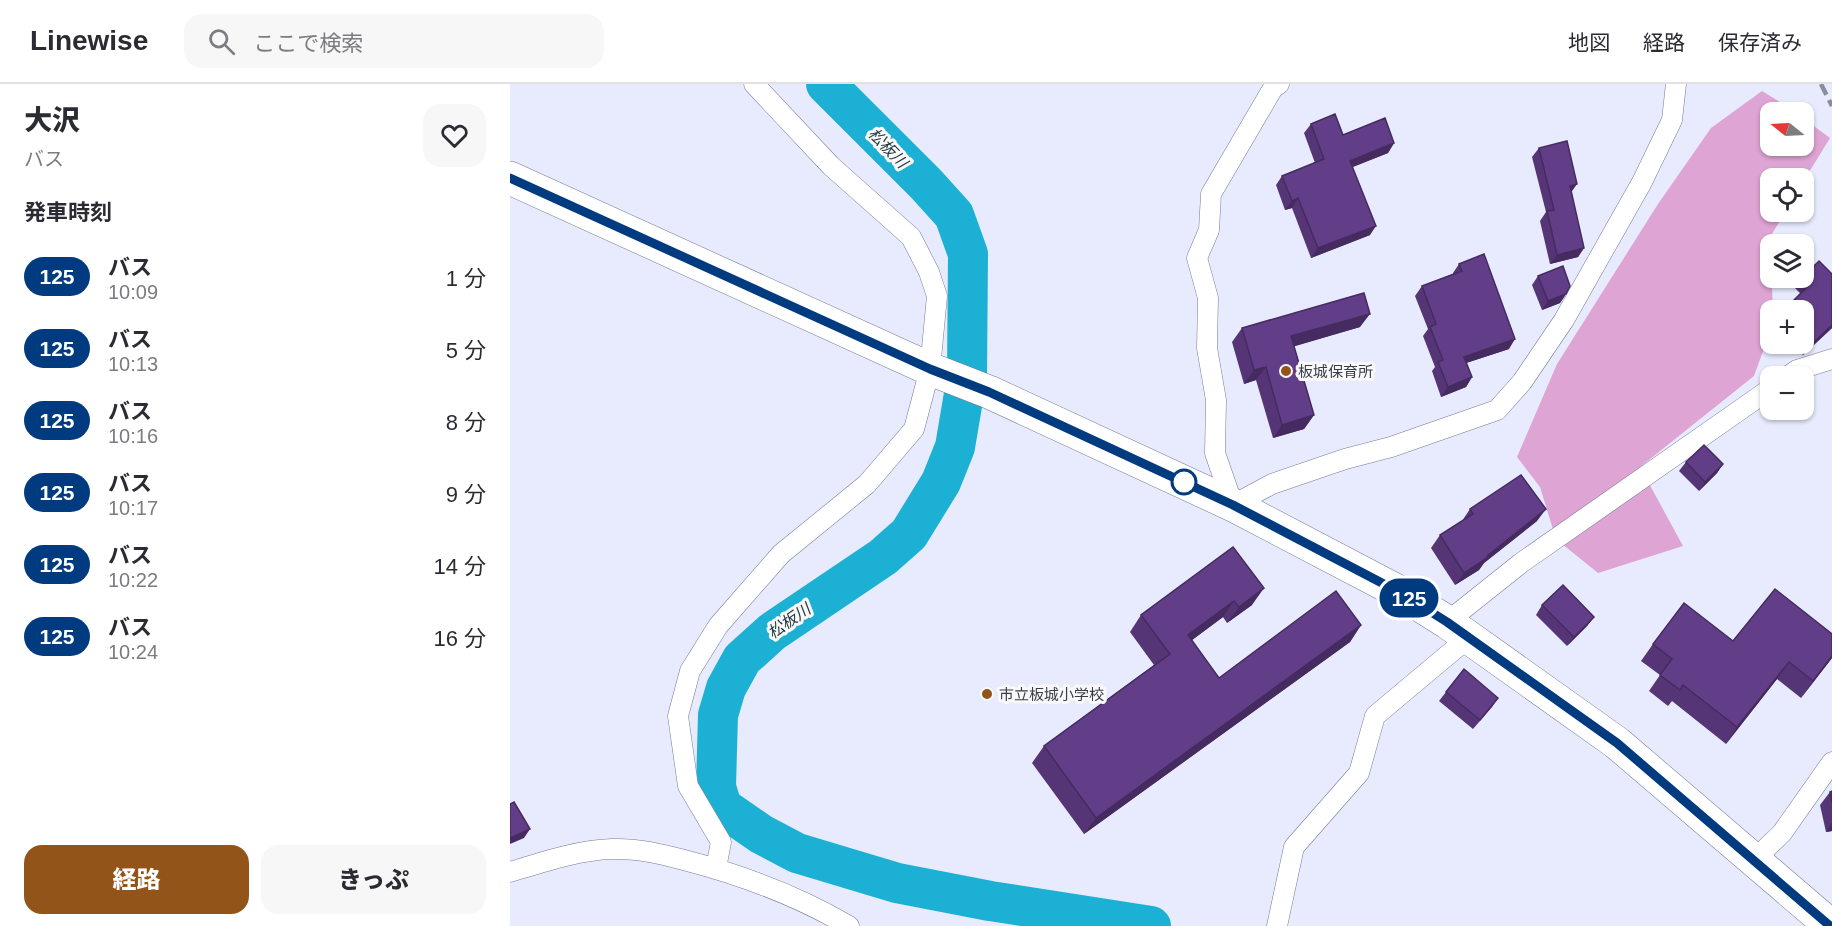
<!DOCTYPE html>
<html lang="ja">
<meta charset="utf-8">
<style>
body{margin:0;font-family:Helvetica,"Noto Sans JP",sans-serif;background:#f7f7f7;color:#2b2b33;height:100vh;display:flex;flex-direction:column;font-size:22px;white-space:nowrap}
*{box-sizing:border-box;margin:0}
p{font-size:20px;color:#7c7c81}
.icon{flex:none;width:33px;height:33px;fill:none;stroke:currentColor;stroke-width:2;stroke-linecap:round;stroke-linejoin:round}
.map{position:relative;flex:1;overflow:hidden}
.sheet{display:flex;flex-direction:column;background:#fff;width:510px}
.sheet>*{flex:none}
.badge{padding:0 12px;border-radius:20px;font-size:21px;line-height:39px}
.needle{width:39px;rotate:288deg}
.controls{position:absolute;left:1250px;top:18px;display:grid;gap:12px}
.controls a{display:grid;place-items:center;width:54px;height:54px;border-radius:12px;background:#fff;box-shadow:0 2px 4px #0004;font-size:30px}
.map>.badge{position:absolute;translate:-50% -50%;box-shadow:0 0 0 3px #fff}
h2{padding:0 24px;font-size:22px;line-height:54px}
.round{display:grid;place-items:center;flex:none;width:63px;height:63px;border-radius:18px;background:#f7f7f7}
.summary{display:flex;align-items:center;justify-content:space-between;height:102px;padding:0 24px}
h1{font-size:28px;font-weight:800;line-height:45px}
.primary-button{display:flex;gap:12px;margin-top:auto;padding:12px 24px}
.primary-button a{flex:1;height:69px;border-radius:18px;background:#925419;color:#fff;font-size:24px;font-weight:800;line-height:69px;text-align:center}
.primary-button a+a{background:#f7f7f7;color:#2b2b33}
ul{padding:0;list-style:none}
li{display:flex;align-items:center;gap:18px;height:72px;padding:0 24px}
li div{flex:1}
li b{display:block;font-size:22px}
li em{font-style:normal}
li .badge{min-width:66px;font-weight:700;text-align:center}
header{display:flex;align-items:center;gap:36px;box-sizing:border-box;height:84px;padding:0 30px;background:#fff;border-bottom:2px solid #e1e1e2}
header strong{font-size:28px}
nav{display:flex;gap:33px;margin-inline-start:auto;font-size:21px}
.search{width:420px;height:54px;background:#f7f7f7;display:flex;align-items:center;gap:15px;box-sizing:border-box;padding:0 21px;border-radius:18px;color:#7c7c81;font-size:22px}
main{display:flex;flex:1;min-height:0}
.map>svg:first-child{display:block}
.green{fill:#dea4d3}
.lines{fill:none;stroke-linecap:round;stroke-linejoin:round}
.river{stroke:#1cb1d4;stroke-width:40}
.street-casing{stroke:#767b96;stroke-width:21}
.highway-casing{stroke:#767b96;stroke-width:34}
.street{stroke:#fff;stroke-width:20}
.highway{stroke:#fff;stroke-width:33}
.rail{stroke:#8a8d9c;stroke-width:4.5;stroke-dasharray:12 6;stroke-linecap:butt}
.wall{fill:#553575}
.shaded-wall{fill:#452b5f}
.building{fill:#633e88;stroke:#452b5f;stroke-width:1.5}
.line-casing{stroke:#fff;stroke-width:14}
.line{stroke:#003b80;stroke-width:9}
.poi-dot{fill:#925419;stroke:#f9f9f9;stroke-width:2}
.stop-dot{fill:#fff;stroke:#003b80;stroke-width:3}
.labels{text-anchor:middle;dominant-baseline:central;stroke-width:6;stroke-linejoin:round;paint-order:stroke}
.poi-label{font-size:15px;fill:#3a3c48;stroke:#f9f9f9;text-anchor:start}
.water-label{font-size:16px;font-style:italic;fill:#21373e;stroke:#f9f9f9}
</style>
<header>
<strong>Linewise</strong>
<div class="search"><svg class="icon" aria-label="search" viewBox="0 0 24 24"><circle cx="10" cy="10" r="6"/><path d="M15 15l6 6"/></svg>ここで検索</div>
<nav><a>地図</a><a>経路</a><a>保存済み</a></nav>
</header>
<main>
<section class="sheet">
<div class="summary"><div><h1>大沢</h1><p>バス</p></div><a class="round"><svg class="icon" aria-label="heart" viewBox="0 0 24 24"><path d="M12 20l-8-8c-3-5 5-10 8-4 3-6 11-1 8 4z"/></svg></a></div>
<h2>発車時刻</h2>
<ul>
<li><span class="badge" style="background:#003b80;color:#fff">125</span><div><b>バス</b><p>10:09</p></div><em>1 分</em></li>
<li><span class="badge" style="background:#003b80;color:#fff">125</span><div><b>バス</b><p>10:13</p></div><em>5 分</em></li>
<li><span class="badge" style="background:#003b80;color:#fff">125</span><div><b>バス</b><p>10:16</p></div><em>8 分</em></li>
<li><span class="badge" style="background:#003b80;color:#fff">125</span><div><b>バス</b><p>10:17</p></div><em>9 分</em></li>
<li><span class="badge" style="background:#003b80;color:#fff">125</span><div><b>バス</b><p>10:22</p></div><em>14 分</em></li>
<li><span class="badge" style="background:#003b80;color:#fff">125</span><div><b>バス</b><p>10:24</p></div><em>16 分</em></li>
</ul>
<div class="primary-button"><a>経路</a><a>きっぷ</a></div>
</section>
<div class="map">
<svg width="1322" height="842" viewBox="0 0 1322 842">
<rect width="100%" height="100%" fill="#e7ebfd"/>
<path class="green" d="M1252,7L1286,28H1260V62H1293V34L1320,54L1293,98V94H1260V128H1275L1262,150V160H1260L1263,226H1260V248L1244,292L1130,383L1173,462L1088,489L1046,455L1030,403L1007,373L1047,280L1148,120L1201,44Z"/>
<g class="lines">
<path class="river" d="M316,0L416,100L444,131L458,170L457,292L445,363L431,398L399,450L373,473L262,548L232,575L216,604L208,631L206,703L212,723L251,750L287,769L387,799L480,817L641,842"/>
<defs>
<path id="street" d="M769,0L763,4L701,110L699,146L687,174L698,214L697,264L706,316L705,369L723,421L762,400L835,375L881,363L987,326L1012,298L1054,236L1132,98L1162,36L1166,0
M1278,292L1287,286L1322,275
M937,538L1011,479L1260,305
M1244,776L1272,749L1322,678
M206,784L211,758L178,702L168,632L180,587L208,542L271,470L357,400L404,345L420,285L427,212L419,188L401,153L321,82L244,0
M0,788C33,778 68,766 102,765C127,764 151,770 174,776C232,791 288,812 339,842
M767,842L784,763L849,689L865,632L958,554"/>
<path id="highway" d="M0,94L420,285L479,308L723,421L891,509L937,538L1107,659L1321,842"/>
</defs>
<use href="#street" class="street-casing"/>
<use href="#highway" class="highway-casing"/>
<use href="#street" class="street"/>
<use href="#highway" class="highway"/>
<path class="rail" d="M1311,0L1322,22"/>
</g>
<path class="wall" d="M801,40L833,51L884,59L878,69L842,83L860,151L801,174L782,124L775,126L766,101L772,92L805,79L794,49Z
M1029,64L1061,108L1074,164L1068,173L1040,180L1030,137L1036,128L1022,73Z
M949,180L999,265L956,279L962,293L956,303L931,313L922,287L925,283L913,252L918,245L905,212L912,202L943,190V189Z
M1028,192L1056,210L1050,219L1032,226L1022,201Z
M1293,193L1322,244L1293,271L1282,260H1293V226L1291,210L1285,204Z
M850,243L784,262L804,331L794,345L763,354L746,296L734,300L722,258L732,244Z
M1176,378L1213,380L1207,389L1189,407L1169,387Z
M960,425L1027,437L974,479L969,486L945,501L921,464L930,451L952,437Z
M723,463L742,521L717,539L713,533L682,556L709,594L851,541L840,558L574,750L522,679L534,662L644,581L620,548L631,531Z
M1032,521L1084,533L1077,542L1057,562L1026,531Z
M1223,557L1322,574L1291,614L1267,595L1216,660L1162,617L1158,622L1139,607L1150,591L1131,577L1143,560Z
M936,608L988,614L963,645L929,617Z
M1322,707V747L1316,748L1310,721L1320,708Z"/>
<path class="shaded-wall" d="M884,59L878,69L833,87L840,77Z
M1067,100L1060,110V102Z
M788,114L782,124L775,126L782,117Z
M866,142L860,151L801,174L808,164Z
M1074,164L1068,173L1040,180L1047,171Z
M1056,210L1050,219L1032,226L1038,217Z
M860,230L850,243L772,266L781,252Z
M1322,241V244L1293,271L1300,262Z
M1005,255L999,265L947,282L954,273Z
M756,283L746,296L734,300L744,286Z
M962,293L956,303L931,313L938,303Z
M804,331L794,345L763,354L772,341Z
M1213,380L1207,389L1189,407L1195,398Z
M1036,425L1027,437L974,479L969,486L945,501L954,489Z
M754,504L742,521L717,539L729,523Z
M724,517L713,533L666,568L678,551Z
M1084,533L1077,542L1057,562L1064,553Z
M851,541L840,558L574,750L586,734Z
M1322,572V574L1291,614L1303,597Z
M1279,578L1267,595L1216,660L1227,643Z
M988,614L982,623L963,645L970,636Z
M1322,739V747L1316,748Z
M20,745L14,754L0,760V754Z"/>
<path class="building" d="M825,30L833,51L875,34L884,59L840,77L866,142L808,164L788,114L782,117L772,92L814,75L801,40Z
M1057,57L1067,100L1060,102L1074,164L1047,171L1037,127L1044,126L1029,64Z
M974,170L1005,255L954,273L962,293L938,303L928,278L933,276L920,243L926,240L912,202L952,187L949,180Z
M1309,177L1322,190V241L1300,262L1293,255V226H1274L1298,202L1291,195Z
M1053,182L1060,202L1056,210L1038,217L1028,192Z
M854,209L860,230L781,252L804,331L772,341L756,283L744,286L732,244Z
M1194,361L1213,380L1195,398L1176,378Z
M1011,391L1036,425L977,472L978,473L954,489L930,451L963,430L960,425Z
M723,463L754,504L729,523L724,517L678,551L709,594L826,507L851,541L586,734L534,662L660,570L631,531Z
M1053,501L1084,533L1064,553L1032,521Z
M1265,505L1322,550V572L1303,597L1279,578L1227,643L1173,601L1170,606L1150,591L1162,575L1143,560L1174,519L1223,557Z
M954,585L988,614L970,636L936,608Z
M1322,707V719L1320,708Z
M4,718L20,745L0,754V720Z"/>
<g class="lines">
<defs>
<path id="line" d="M0,94L420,285L479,308L723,421L891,509L937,538L1107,659L1320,842"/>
</defs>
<use href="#line" class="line-casing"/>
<use href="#line" class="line"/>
</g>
<g class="poi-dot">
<circle cx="776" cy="287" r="6"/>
<circle cx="477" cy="610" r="6"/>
</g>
<circle class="stop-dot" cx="674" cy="398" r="12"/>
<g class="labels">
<g class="poi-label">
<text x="788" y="287">板城保育所</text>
<text x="489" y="610">市立板城小学校</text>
</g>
<g class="water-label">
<text transform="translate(378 64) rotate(46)">松板川</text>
<text transform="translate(279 537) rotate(-35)">松板川</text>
</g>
</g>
</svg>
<div class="controls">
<a><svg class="needle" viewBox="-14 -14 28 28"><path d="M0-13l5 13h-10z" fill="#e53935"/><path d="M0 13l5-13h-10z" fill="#7c7c81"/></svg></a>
<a><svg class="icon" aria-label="locate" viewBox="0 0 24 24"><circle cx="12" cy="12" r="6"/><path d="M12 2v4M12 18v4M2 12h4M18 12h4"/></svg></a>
<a><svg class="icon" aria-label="layers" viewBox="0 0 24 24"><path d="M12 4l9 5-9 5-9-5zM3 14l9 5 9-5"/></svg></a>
<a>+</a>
<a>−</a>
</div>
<b class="badge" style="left:899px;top:514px;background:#003b80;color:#fff">125</b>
</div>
</main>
